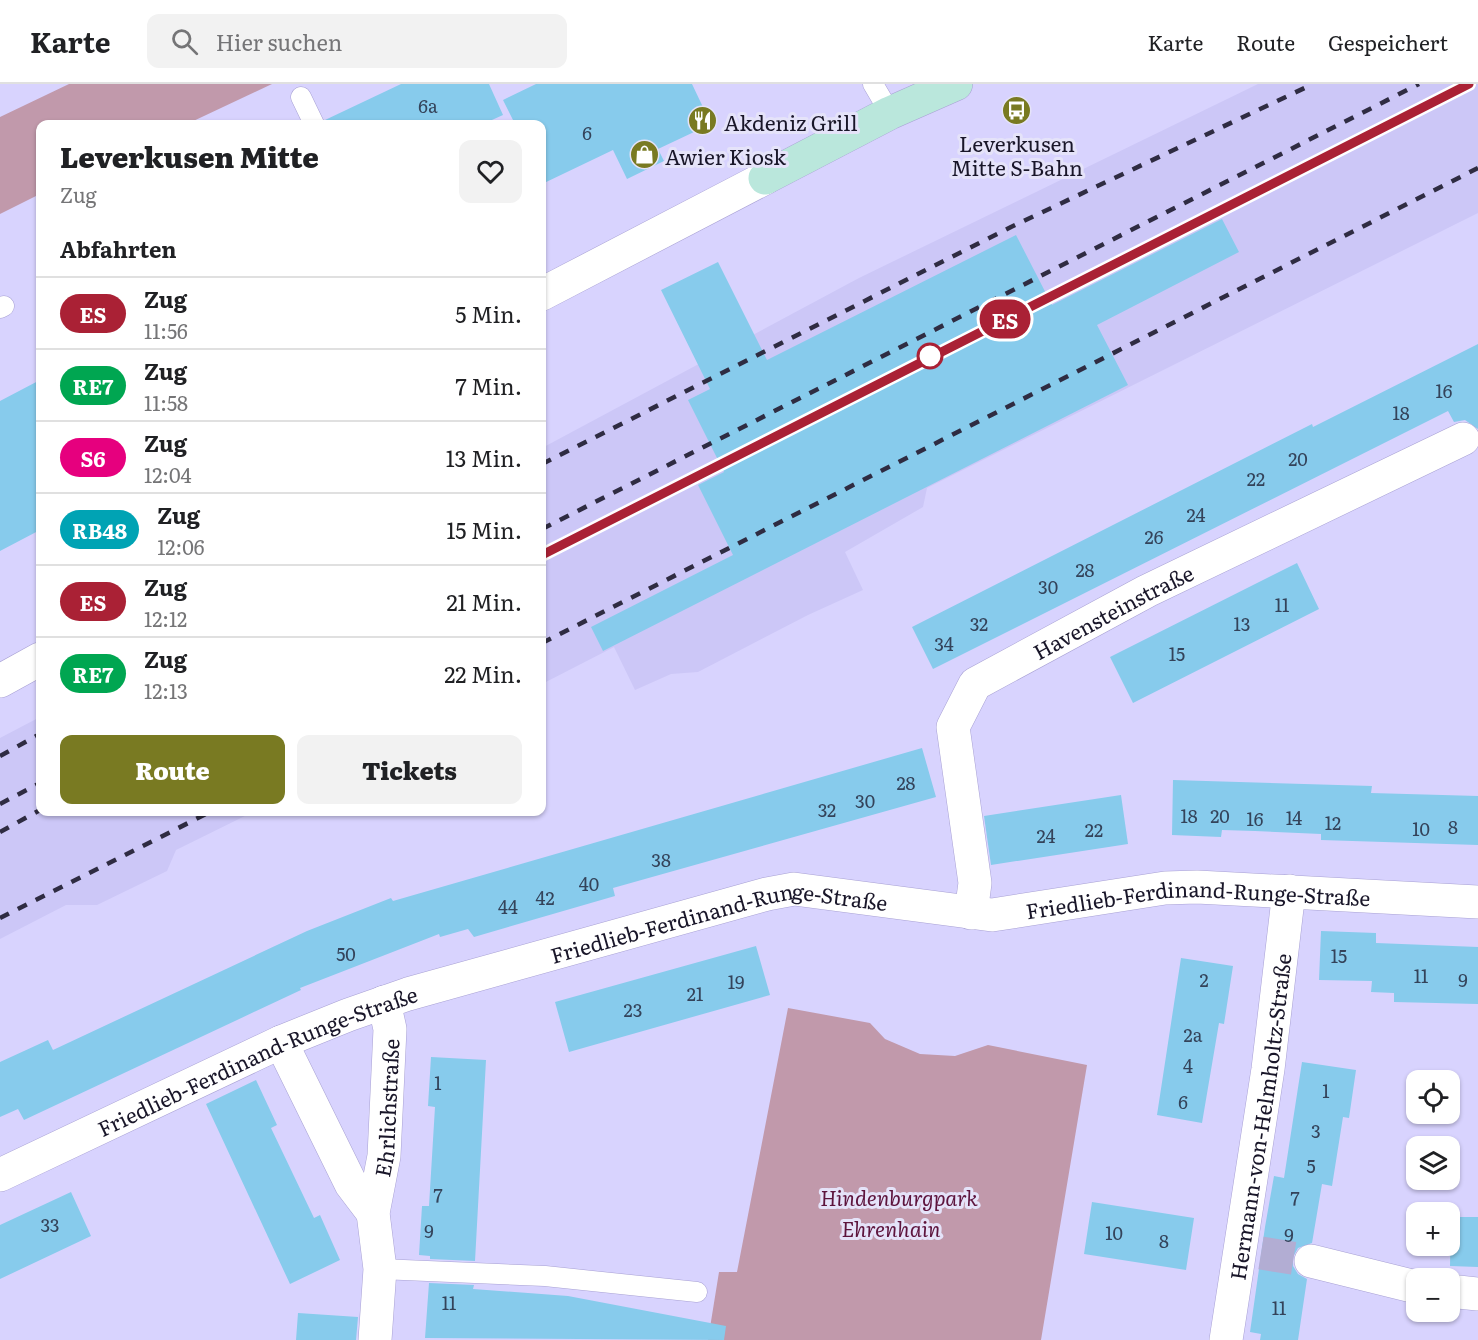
<!DOCTYPE html>
<html lang="de">
<meta charset="utf-8">
<style>
body{margin:0;font-family:Literata,serif;background:#f2f2f2;color:#202124;height:100vh;display:flex;flex-direction:column;font-size:22px;white-space:nowrap}
*{box-sizing:border-box;margin:0}
p{font-size:20px;color:#757577}
.icon{flex:none;width:33px;height:33px;fill:none;stroke:currentColor;stroke-width:2;stroke-linecap:round;stroke-linejoin:round}
.map{position:relative;flex:1;overflow:hidden}
.side{position:absolute;left:36px;top:36px;width:510px;height:696px;display:flex;flex-direction:column;background:#fff;border-radius:12px;box-shadow:0 2px 4px #0004}
.side>*{flex:none}
.badge{padding:0 12px;border-radius:20px;font-size:21px;line-height:39px}
.controls{position:absolute;left:1406px;top:986px;display:grid;gap:12px}
.controls a{display:grid;place-items:center;width:54px;height:54px;border-radius:12px;background:#fff;box-shadow:0 2px 4px #0004;font-size:30px}
.map>.badge{position:absolute;translate:-50% -50%;box-shadow:0 0 0 3px #fff}
h2{padding:0 24px;font-size:22px;line-height:54px}
.round{display:grid;place-items:center;flex:none;width:63px;height:63px;border-radius:12px;background:#f2f2f2}
.head{display:flex;align-items:center;justify-content:space-between;height:102px;padding:0 24px}
h1{font-size:28px;font-weight:800;line-height:45px}
.button{display:flex;gap:12px;margin-top:auto;padding:12px 24px}
.button a{flex:1;height:69px;border-radius:12px;background:#797a22;color:#fff;font-size:24px;font-weight:800;line-height:69px;text-align:center}
.button a+a{background:#f2f2f2;color:#202124}
ul{padding:0;list-style:none}
li{display:flex;align-items:center;gap:18px;height:72px;padding:0 24px;border-top:2px solid #e0e0e0}
li div{flex:1}
li b{display:block;font-size:22px}
li em{font-style:normal}
li .badge{min-width:66px;font-weight:700;text-align:center}
header{display:flex;align-items:center;gap:36px;box-sizing:border-box;height:84px;padding:0 30px;background:#fff;border-bottom:2px solid #e0e0e0}
header strong{font-size:28px}
nav{display:flex;gap:33px;margin-inline-start:auto;font-size:21px}
.search{width:420px;height:54px;background:#f2f2f2;display:flex;align-items:center;gap:15px;box-sizing:border-box;padding:0 21px;border-radius:12px;color:#757577;font-size:22px}
.map>svg:first-child{display:block}
.built{fill:#ccc7f7}
.green{fill:#c199ab}
.building{fill:#87cbec}
.lines{fill:none;stroke-linecap:round;stroke-linejoin:round}
.street-tunnel{stroke:#b2add3;stroke-width:33;stroke-dasharray:33 16;stroke-linecap:butt}
.lane-casing{stroke:#a8a1d4;stroke-width:21}
.street-casing{stroke:#a8a1d4;stroke-width:34}
.secondary-casing{stroke:#a8a1d4;stroke-width:34}
.lane{stroke:#fff;stroke-width:20}
.street{stroke:#fff;stroke-width:33}
.secondary{stroke:#bae7dc;stroke-width:33}
.rail{stroke:#2f2c42;stroke-width:4.5;stroke-dasharray:10 10;stroke-linecap:butt}
.line-casing{stroke:#fff;stroke-width:14}
.line{stroke:#aa2135;stroke-width:9}
.stop-dot{fill:#fff;stroke:#aa2135;stroke-width:3}
.labels{text-anchor:middle;dominant-baseline:central;stroke-width:6;stroke-linejoin:round;paint-order:stroke}
.number-label{font-size:18px;fill:#34435a}
.poi-label{font-size:21px;fill:#191629;stroke:#e5e3f9;text-anchor:start}
.street-label{font-size:21px;fill:#191629;stroke:#e5e3f9}
.park-label{font-size:21px;font-style:italic;fill:#5d143d;stroke:#e5e3f9}
</style>
<header>
<strong>Karte</strong>
<div class="search"><svg class="icon" aria-label="search" viewBox="0 0 24 24"><circle cx="10" cy="10" r="6"/><path d="M15 15l6 6"/></svg>Hier suchen</div>
<nav><a>Karte</a><a>Route</a><a>Gespeichert</a></nav>
</header>
<div class="map">
<svg width="1478" height="1256" viewBox="0 0 1478 1256">
<rect width="100%" height="100%" fill="#d8d3fe"/>
<path class="built" d="M1258,0H1478V129L927,404L923,423L845,468L863,506L808,531L698,588L671,590L635,606L614,563L542,600V364L859,194Z
M40,633V728H253L176,766L167,787L97,821H66L0,855V654Z"/>
<path class="green" d="M69,0H272L187,40H40V110L0,130V33Z
M788,924L870,939L885,955L920,970L955,972L988,961L1087,981L1041,1256H708L719,1188H737Z"/>
<path class="building" d="M401,0H489L503,31L483,40H326L325,36Z
M536,0H692L711,40L658,65L664,77L627,95L613,66L542,100V40H515L503,16Z
M1222,135L1239,168L1097,241L1128,301L603,567L591,543L733,471L698,401L724,388L688,316L710,305L661,206L718,178L767,276L1016,151L1052,221Z
M1478,260V345L1465,336L1454,338L1448,327L933,585L912,543L1312,340L1313,343Z
M40,296V446L0,467V317Z
M1297,479L1319,525L1133,619L1110,573Z
M922,664L936,713L613,804L615,812L474,853L468,845L440,853L439,850L300,904L301,906L24,1036L18,1025L0,1033V978L48,956L53,966L307,847L391,814L393,817Z
M1173,696L1372,702L1371,709L1478,712V761L1321,756V750L1255,747L1222,746L1221,753L1172,751Z
M1121,711L1128,760L991,781L984,732Z
M1321,847L1376,849V859L1478,863V920L1394,918V909L1371,908L1372,897L1319,896Z
M756,862L770,911L569,968L555,918Z
M1181,874L1233,882L1224,940L1219,939L1202,1039L1157,1031Z
M431,973L486,976L475,1177L430,1175V1172L419,1171L422,1122H429L435,1023L428,1022Z
M1302,978L1356,986L1349,1034L1343,1033L1332,1102L1322,1100L1312,1159L1298,1164L1293,1173V1182L1298,1190L1307,1195L1298,1256H1260L1261,1250L1250,1248L1265,1143L1274,1092L1284,1094Z
M256,996L277,1041L271,1044L314,1134L320,1131L340,1176L290,1200L206,1020Z
M71,1108L91,1152L0,1195V1141Z
M1092,1118L1194,1134L1186,1186L1084,1170Z
M1451,1133H1478V1183L1450,1182Z
M429,1199L474,1201L473,1205L568,1212L726,1242L724,1256L425,1254Z
M298,1229L358,1233L356,1256H296Z"/>
<g class="lines">
<path class="street-tunnel" d="M1261,1169L1311,1177"/>
<defs>
<path id="lane" d="M873,0L890,29
M301,13L314,40
M0,224L4,222
M380,1185L545,1192L697,1208"/>
<g id="street">
<path d="M542,210L765,94"/>
<path d="M0,597L40,575"/>
<path id="s1" d="M971,829L975,799L953,643L975,600L1147,507L1463,355"/>
<path d="M281,958L351,1100L373,1129"/>
<path id="s2" d="M0,1091L281,958L348,931L408,910L767,810L794,805L992,831L1165,804L1197,803L1478,818"/>
<path d="M1311,1177L1416,1203"/>
<path d="M1449,1207L1478,1210"/>
<path id="s3" d="M375,1256L380,1185L373,1129L384,1072L390,945L384,918"/>
<path id="s4" d="M1226,1256L1268,985L1289,807"/>
</g>
<path id="secondary" d="M765,94L890,29L956,0"/>
</defs>
<use href="#lane" class="lane-casing"/>
<use href="#street" class="street-casing"/>
<use href="#secondary" class="secondary-casing"/>
<use href="#lane" class="lane"/>
<use href="#street" class="street"/>
<use href="#secondary" class="secondary"/>
<path class="rail" d="M542,380L1011,143L1313,0
M542,445L1419,0
M542,471L1469,0
M542,559L1478,84
M0,672L40,650
M0,720L40,699
M0,748L40,726
M0,834L210,728"/>
</g>
<g class="lines">
<defs>
<path id="line" d="M542,471L1469,0"/>
</defs>
<use href="#line" class="line-casing"/>
<use href="#line" class="line"/>
</g>
<defs>
<symbol id="bus-disc" viewBox="-11 -11 22 22"><circle r="9.5" fill="#797a22" stroke="#e5e3f9"/><path d="M-5-6H5V4H4V6H2V4H-2V6H-4V4H-5ZM-3.5-4V0h7V-4ZM-3.5 1.2v1.5H-2V1.2ZM2 1.2v1.5H3.5V1.2Z" fill="#fff"/></symbol>
<symbol id="restaurant-disc" viewBox="-11 -11 22 22"><circle r="9.5" fill="#797a22" stroke="#e5e3f9"/><path d="M-5-6h1v4h1v-4h1v4h1v-4h1v5L-1.5 .5V6h-2V.5L-5-1ZM5-6V6H3V1.5H1.5Q1.5-4 5-6Z" fill="#fff"/></symbol>
<symbol id="shop-disc" viewBox="-11 -11 22 22"><circle r="9.5" fill="#797a22" stroke="#e5e3f9"/><path d="M-5-2.5h2.3a2.7 3.5 0 0 1 5.4 0H5L5.5 6h-11ZM-1.5-2.5h3a1.5 2.3 0 0 0-3 0Z" fill="#fff"/></symbol>
</defs>
<g fill-rule="evenodd">
<use href="#bus-disc" x="1000" y="10" width="33" height="33"/>
<use href="#restaurant-disc" x="686" y="20" width="33" height="33"/>
<use href="#shop-disc" x="628" y="54" width="33" height="33"/>
</g>
<circle class="stop-dot" cx="930" cy="272" r="12"/>
<g class="labels">
<g class="number-label">
<text x="428" y="21">6a</text>
<text x="587" y="48">6</text>
<text x="1444" y="306">16</text>
<text x="1401" y="328">18</text>
<text x="1298" y="374">20</text>
<text x="1256" y="394">22</text>
<text x="1196" y="430">24</text>
<text x="1154" y="452">26</text>
<text x="1085" y="485">28</text>
<text x="1048" y="502">30</text>
<text x="1282" y="520">11</text>
<text x="979" y="539">32</text>
<text x="1242" y="539">13</text>
<text x="944" y="559">34</text>
<text x="1177" y="569">15</text>
<text x="906" y="698">28</text>
<text x="865" y="716">30</text>
<text x="827" y="725">32</text>
<text x="1189" y="731">18</text>
<text x="1220" y="731">20</text>
<text x="1294" y="733">14</text>
<text x="1255" y="734">16</text>
<text x="1333" y="738">12</text>
<text x="1453" y="742">8</text>
<text x="1421" y="744">10</text>
<text x="1094" y="745">22</text>
<text x="1046" y="751">24</text>
<text x="661" y="775">38</text>
<text x="589" y="799">40</text>
<text x="545" y="813">42</text>
<text x="508" y="822">44</text>
<text x="346" y="869">50</text>
<text x="1339" y="871">15</text>
<text x="1421" y="891">11</text>
<text x="1204" y="895">2</text>
<text x="1463" y="895">9</text>
<text x="736" y="897">19</text>
<text x="695" y="909">21</text>
<text x="633" y="925">23</text>
<text x="1193" y="950">2a</text>
<text x="1188" y="981">4</text>
<text x="438" y="998">1</text>
<text x="1326" y="1006">1</text>
<text x="1183" y="1017">6</text>
<text x="1316" y="1046">3</text>
<text x="1311" y="1081">5</text>
<text x="438" y="1110">7</text>
<text x="1295" y="1113">7</text>
<text x="50" y="1140">33</text>
<text x="429" y="1146">9</text>
<text x="1114" y="1148">10</text>
<text x="1289" y="1150">9</text>
<text x="1164" y="1156">8</text>
<text x="449" y="1218">11</text>
<text x="1279" y="1223">11</text>
</g>
<g class="poi-label">
<text x="724" y="37">Akdeniz Grill</text>
<text x="1017" y="58" text-anchor="middle">Leverkusen<tspan x="1017" dy="24">Mitte S-Bahn</tspan></text>
<text x="665" y="71">Awier Kiosk</text>
</g>
<g class="street-label">
<text stroke="none"><textPath href="#s1" startOffset="392">Havensteinstraße</textPath></text>
<text stroke="none"><textPath href="#s2" startOffset="1254">Friedlieb-Ferdinand-Runge-Straße</textPath></text>
<text stroke="none"><textPath href="#s2" startOffset="768">Friedlieb-Ferdinand-Runge-Straße</textPath></text>
<text stroke="none"><textPath href="#s2" startOffset="282">Friedlieb-Ferdinand-Runge-Straße</textPath></text>
<text stroke="none"><textPath href="#s3" startOffset="234">Ehrlichstraße</textPath></text>
<text stroke="none"><textPath href="#s4" startOffset="226">Hermann-von-Helmholtz-Straße</textPath></text>
</g>
<g class="park-label">
<text x="899" y="1112">Hindenburgpark</text>
<text x="891" y="1143">Ehrenhain</text>
</g>
</g>
</svg>
<div class="controls">
<a><svg class="icon" aria-label="locate" viewBox="0 0 24 24"><circle cx="12" cy="12" r="6"/><path d="M12 2v4M12 18v4M2 12h4M18 12h4"/></svg></a>
<a><svg class="icon" aria-label="layers" viewBox="0 0 24 24"><path d="M12 4l9 5-9 5-9-5zM3 14l9 5 9-5"/></svg></a>
<a>+</a>
<a>−</a>
</div>
<b class="badge" style="left:1005px;top:235px;background:#aa2135;color:#fff">ES</b>
<section class="side">
<div class="head"><div><h1>Leverkusen Mitte</h1><p>Zug</p></div><a class="round"><svg class="icon" aria-label="heart" viewBox="0 0 24 24"><path d="M12 20l-8-8c-3-5 5-10 8-4 3-6 11-1 8 4z"/></svg></a></div>
<h2>Abfahrten</h2>
<ul>
<li><span class="badge" style="background:#aa2135;color:#fff">ES</span><div><b>Zug</b><p>11:56</p></div><em>5 Min.</em></li>
<li><span class="badge" style="background:#00a651;color:#fff">RE7</span><div><b>Zug</b><p>11:58</p></div><em>7 Min.</em></li>
<li><span class="badge" style="background:#e6007e;color:#fff">S6</span><div><b>Zug</b><p>12:04</p></div><em>13 Min.</em></li>
<li><span class="badge" style="background:#00a3b4;color:#fff">RB48</span><div><b>Zug</b><p>12:06</p></div><em>15 Min.</em></li>
<li><span class="badge" style="background:#aa2135;color:#fff">ES</span><div><b>Zug</b><p>12:12</p></div><em>21 Min.</em></li>
<li><span class="badge" style="background:#00a651;color:#fff">RE7</span><div><b>Zug</b><p>12:13</p></div><em>22 Min.</em></li>
</ul>
<div class="button"><a>Route</a><a>Tickets</a></div>
</section>
</div>
